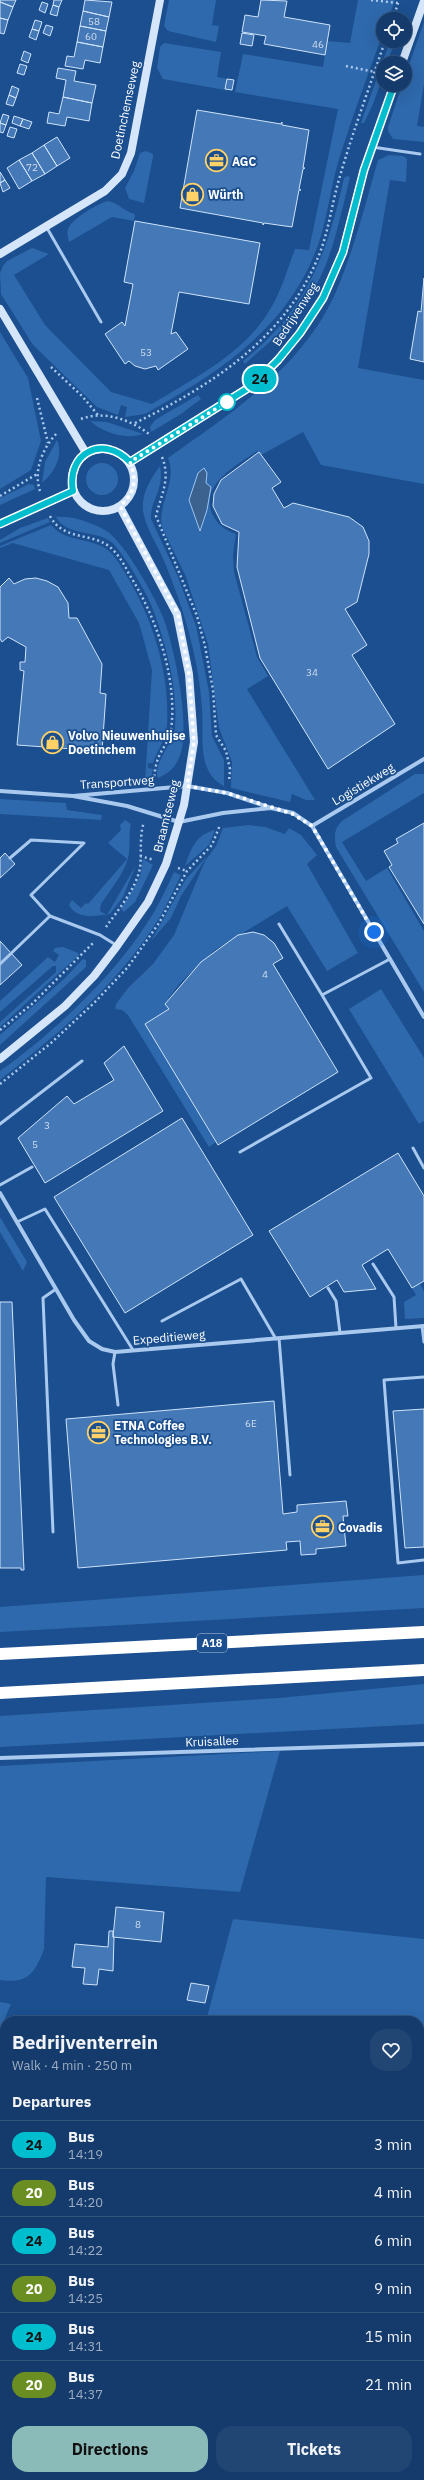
<!DOCTYPE html>
<meta charset="utf-8">
<style>
body{margin:0;font-family:"IBM Plex Sans",sans-serif;background:#214673;color:#f1f3f6;height:100vh;display:flex;flex-direction:column;font-size:15px;white-space:nowrap}
*{box-sizing:border-box;margin:0}
p{font-size:13px;color:#9dadc1}
.icon{flex:none;width:22px;height:22px;fill:none;stroke:currentColor;stroke-width:2;stroke-linecap:round;stroke-linejoin:round}
.map{position:relative;flex:1;overflow:hidden}
.side{position:absolute;left:0px;top:2016px;width:424px;height:464px;display:flex;flex-direction:column;background:#143b6b;border-radius:16px 16px 0 0;box-shadow:0 4px 16px #0002,0 0 0 1px #33557e}
.side>*{flex:none}
.badge{padding:0 8px;border-radius:13px;font-size:14px;line-height:26px}
.tools{position:absolute;left:376px;top:12px;display:grid;gap:8px}
.tools a{display:grid;place-items:center;width:36px;height:36px;border-radius:50%;background:#143b6b;box-shadow:0 4px 16px #0002,0 0 0 1px #33557e;font-size:20px}
.you{position:absolute;width:20px;height:20px;margin:-10px;border:3px solid #fff;border-radius:50%;background:#1a73e8;box-shadow:0 0 0 6px #1a73e833}
.map>.badge{position:absolute;translate:-50% -50%;box-shadow:0 0 0 2px #fff}
h2{padding:0 12px;font-size:15px;line-height:36px}
.round{display:grid;place-items:center;flex:none;width:42px;height:42px;border-radius:16px;background:#214673}
.head{display:flex;align-items:center;justify-content:space-between;height:68px;padding:0 12px}
h1{font-size:19px;font-weight:700;line-height:30px}
.action{display:flex;gap:8px;margin-top:auto;padding:8px 12px}
.action a{flex:1;height:46px;border-radius:16px;background:#8bbbb9;color:#111;font-size:16px;font-weight:700;line-height:46px;text-align:center}
.action a+a{background:#214673;color:#f1f3f6}
ul{padding:0;list-style:none}
li{display:flex;align-items:center;gap:12px;height:48px;padding:0 12px;border-top:1px solid #33557e}
li div{flex:1}
li b{display:block;font-size:15px}
li em{font-style:normal}
li .badge{min-width:44px;font-weight:700;text-align:center}
.map>svg:first-child{display:block}
.green{fill:#2e69ad}
.water{fill:#3c6290;stroke:#9cc4f0}
.building{fill:#4478b7;stroke:#cfe3fa}
.lines{fill:none;stroke-linecap:round;stroke-linejoin:round}
.path{stroke:#a9c9ee;stroke-width:2.5;stroke-dasharray:2 3;stroke-linecap:butt}
.lane{stroke:#a9c9ee;stroke-width:3}
.street{stroke:#a9c9ee;stroke-width:4}
.secondary{stroke:#d6e6fa;stroke-width:8}
.highway{stroke:#fff;stroke-width:12}
.line-casing{stroke:#fff;stroke-width:9}
.line{stroke:#00becd;stroke-width:6}
.walk{stroke:#fff;stroke-width:4;stroke-dasharray:0 7.2}
.stop-dot{fill:#fff;stroke:#00becd;stroke-width:2}
.labels{text-anchor:middle;dominant-baseline:central;stroke-width:3.5;stroke-linejoin:round;paint-order:stroke}
.number-label{font-size:10px;fill:#d0dded}
.shield{fill:#1b4f8f;stroke:#bbcadd;stroke-width:1}
.shield-label{font-size:11px;font-weight:bold;fill:#fff}
.street-label{font-size:12px;fill:#fff;stroke:#1b4f8f}
.poi-label{font-size:12px;font-weight:bold;fill:#fff;stroke:#1b4f8f;text-anchor:start}
</style>
<div class="map">
<svg width="424" height="2480" viewBox="0 0 424 2480">
<rect width="100%" height="100%" fill="#1b4f8f"/>
<path class="green" d="M169,0H216L212,25L219,26L216,42L168,31L164,26Z
M358,0H395L388,19H383V33C368,75 352,117 339,159C331,186 328,213 320,239C292,326 220,372 145,414L125,417L127,407L121,405L118,415L97,407L33,345L1,294L0,273L3,266L7,261L32,248L49,254L14,275L45,325L111,392L152,404C196,377 246,353 272,306C282,289 288,267 295,249L309,250L338,109L235,92L243,54L323,67L327,41L350,43Z
M424,22V84L417,126L424,127V142L393,139L388,131V127L402,85H405V76Z
M390,41H395L387,63H383C383,83 373,105 364,123H361Z
M164,43L221,52L217,77L227,79L225,90L163,79L157,68L160,47Z
M146,151L153,154V157L144,203L129,199L125,188L134,171L140,153Z
M389,155L403,156L407,159L406,182L390,180L358,368L424,380V484L321,465L303,432L261,455L257,451C239,464 199,484 212,513C217,525 225,530 236,534L233,555L234,572L257,657L268,676L247,689L315,800H306L292,794L290,802L231,788L232,762L219,728L208,644L186,577L162,527C157,504 178,481 168,458C234,411 306,365 338,287C355,246 366,202 378,160Z
M347,176L350,177C339,222 330,273 300,311C285,331 263,347 245,364L243,361C306,311 327,255 344,178Z
M108,201C119,203 123,211 135,214L134,221L112,217L69,242C68,237 66,232 69,227C75,217 97,204 108,201Z
M0,332L28,378L41,441L31,470L0,489Z
M198,395L201,399L181,414L151,432L150,427L155,420Z
M90,421L107,422L143,434C126,440 104,433 90,421Z
M57,440C64,456 54,473 42,483L45,462Z
M86 479a16 16 0 1 1 32 0a16 16 0 1 1-32 0Z
M160,466C165,489 150,500 151,519L178,577L196,626L209,692L212,736L224,760V786C196,772 204,736 202,709C199,659 184,610 165,563C158,545 146,530 143,511C141,494 150,480 160,466Z
M29,484L34,485L35,489L0,505V498Z
M56,517C71,515 95,523 108,532C125,544 154,595 163,617C174,645 193,733 178,760C174,769 167,774 158,778C152,765 174,742 175,728C178,687 166,644 152,607C147,593 120,547 110,541C93,530 66,536 56,517Z
M48,518L50,522L0,543V540L20,528Z
M51,525C66,543 92,537 109,551C117,558 122,568 128,578C154,622 170,675 167,726C166,740 157,750 153,763H148V768L153,769L150,782H145L152,670L139,623L109,570L13,543L0,548V546Z
M415,774H424V793L342,842L366,881L387,868L424,931V992L336,847C334,837 334,828 342,821Z
M0,799L66,803L67,810L102,815L101,820L0,814Z
M125,820L131,824C128,835 131,847 128,858C124,874 110,890 101,904L100,911L107,915L136,865L123,897L110,914C96,916 77,920 69,905L72,900L81,908L86,903L88,904L127,859L108,843L121,830L120,825Z
M249,825L265,827L285,834L289,828L301,835L317,855L307,864L358,953L327,971L287,906L215,950L180,983L165,1003L169,1009L145,1024L216,1142L209,1147L128,1015L122,1010L115,1009L116,1004L128,988L153,964L174,935L205,861L216,846L223,828Z
M215,830L209,845L185,866C191,849 195,835 215,830Z
M208,855L181,896L171,918L151,941L186,879Z
M143,859L153,865L135,902L124,912L121,909L140,877Z
M174,872L181,875C172,893 164,912 152,929C113,989 55,1036 0,1080V1071C51,1035 114,976 147,923C158,907 166,889 174,872Z
M63,947L78,953L79,955L0,1027V1022L56,972V966H53L0,1012V1001L48,957L55,962L59,955L53,951L55,948Z
M83,959L86,960V967L0,1045V1035L63,980Z
M381,989L424,1058V1121L419,1124L349,1009Z
M0,1217L27,1262L23,1271L0,1232Z
M420,1284L424,1291V1318L405,1319L404,1302L416,1295L412,1288Z
M424,1575V1608L0,1632V1607Z
M424,1684V1724L0,1747V1716L279,1698Z
M280,1751L240,1892L46,1877L44,1949C35,1974 27,1984 0,1980V1766Z
M233,1919L424,1939V2480H77L79,2475H419V2021H206Z
M0,2002L11,2004L0,2030Z"/>
<path class="water" d="M204,468L207,473L206,483L211,487L207,510L200,531L189,500L198,473Z"/>
<path class="building" d="M0,0H16L13,7L0,2Z
M54,0H62L59,7L53,5Z
M85,0L112,2L109,17L83,11Z
M261,0L287,1L284,17L330,25L325,55L264,44L266,36L242,32L245,15L258,17Z
M0,2L13,7L8,20L0,18Z
M42,2L48,4L45,13L39,10Z
M53,5L59,7L57,16L50,14Z
M83,11L109,17L106,31L80,26Z
M0,18L8,20L4,34L0,33Z
M35,20L42,22L39,31L32,29Z
M46,25L53,27L50,36L43,33Z
M80,26L106,31L103,47L77,42Z
M32,29L39,31L36,40L29,37Z
M242,33L254,35L252,46L240,44Z
M77,42L103,47L100,63L85,60L83,69L65,66L67,56L74,57Z
M24,51L31,54L28,63L21,60Z
M20,64L27,66L24,75L17,73Z
M58,68L76,71L74,81L96,85L92,103L63,97L66,80L56,78Z
M227,79L234,80L232,90L225,89Z
M12,86L19,89L16,98L9,95Z
M9,95L16,98L13,106L6,104Z
M63,97L92,103L89,121L67,117L65,126L47,123L49,112L59,114Z
M197,110L281,124L282,122V125L309,130L303,168H305L303,169L299,189L301,190H299L292,227L264,223L263,225V223L180,208Z
M3,114L9,116L6,125L0,123Z
M14,116L23,119L20,126L12,123Z
M23,119L32,122L29,129L20,126Z
M0,123L6,125L3,133L0,132Z
M10,127L17,129L14,138L7,136Z
M57,137L70,158L57,166L44,145Z
M44,145L57,166L45,174L32,153Z
M32,153L45,174L32,181L19,160Z
M19,160L32,181L19,189L7,168Z
M0,172L5,180L0,183Z
M5,180L10,188L3,192L0,183Z
M135,221L260,243L249,304L179,292L171,334L176,332L188,349L158,370L156,366L145,369L135,366L129,361L125,364L105,334L122,322L125,326L133,284L124,282Z
M424,278V362L410,359L418,311L421,312Z
M259,452L281,482L272,488L284,508L293,503L349,517L363,527L369,541V554L357,602L345,609L367,645L352,655L395,724L328,769L260,658L237,567L239,532L222,524L213,506L214,494L221,480Z
M9,578L14,584L25,579L36,578L47,581L58,587L68,603L69,618H77L102,664L100,693L106,694L102,751L17,745L24,671L20,670V662H25L26,647L8,637L2,642L0,639V587Z
M424,823V924L389,867L392,865L384,851L398,843L396,839Z
M5,853L15,864L0,878V858Z
M253,932L264,935L274,943L283,958L273,964L338,1072L218,1145L145,1024L169,1009L165,1004L201,962L238,935Z
M0,941L22,965L0,985Z
M124,1046L163,1111L45,1183L18,1138L67,1096L74,1104L114,1080L104,1063Z
M182,1118L253,1235L125,1313L54,1197Z
M398,1153L424,1196V1281L412,1288L388,1249L362,1265L376,1289L344,1292L337,1280L310,1297L269,1231Z
M0,1302H12L24,1570H21V1568H0Z
M274,1401L283,1514L297,1512V1505L346,1501L348,1516H343L346,1546L316,1549V1554L301,1555L300,1541L286,1542L287,1550L78,1568L66,1419Z
M424,1409V1547L405,1548L393,1411Z
M116,1907L164,1912L161,1942L113,1937Z
M109,1931H113V1937H114L113,1971L99,1969L97,1985L83,1984L85,1968L72,1967L75,1944L108,1947Z
M191,1983L209,1986L205,2003L187,2000Z"/>
<g class="lines">
<path class="path" d="M371,0L398,3
M393,19L399,0
M346,66L375,72
M51,367L82,396L98,415
M37,398L48,443
M81,419C104,410 131,420 149,434
M135,423C215,384 293,333 323,244C330,222 333,199 340,176C353,131 370,86 385,41
M162,457C171,479 161,495 156,516L197,616L205,646L213,690L216,735L226,751L230,769L229,782
M40,491C33,470 43,447 58,432
M0,496L37,474
M50,516C63,541 91,532 110,547C118,554 124,564 129,574C156,616 178,679 171,730C170,739 164,746 160,754C156,762 155,770 154,778
M140,856L154,860
M178,868L187,871
M106,927C118,910 136,889 140,868C142,852 139,837 144,822
M0,1030L32,1004L93,943
M0,1084L51,1043L95,1002L128,967L159,923L187,871L212,845L220,825"/>
<path class="lane" d="M372,147L420,154
M47,228L101,322
M10,858L31,840L84,843L31,895L50,916
M279,924L322,995
M0,964L50,916L100,935L116,945
M0,1124L82,1061
M413,1148L424,1168
M240,1152L371,1078L322,995L390,959
M0,1185L32,1167
M17,1222L45,1209L133,1350
M373,1264L394,1297L396,1328
M328,1288L336,1301L340,1333
M162,1321L241,1279L276,1339
M422,1326L424,1342
M279,1338L290,1475
M115,1352L113,1364L118,1405
M424,1377L384,1380L398,1563L424,1560
M53,1532L43,1298L56,1289"/>
<path class="street" d="M424,759L312,826L424,1017
M187,786L227,793L271,808L223,813L179,822L127,806L73,796Z
M0,791L73,796
M271,808L293,813L312,826
M0,1193L74,1320L89,1341L102,1349L115,1352L424,1326
M0,1758L424,1744"/>
<path class="secondary" d="M402,63L424,1
M0,254L105,191L122,174L131,153L160,0
M0,309L86,453
M72 480a31 31 0 1 1 62 0a31 31 0 1 1-62 0Z
M130,462L253,385L278,360L300,333L323,298L343,252L364,170L394,85
M0,524L73,491
M0,1059L65,1006L94,976L117,946L148,902L166,864L184,805L194,742L189,674L177,614L120,507"/>
<path class="highway" d="M0,1654L424,1632
M0,1693L424,1670"/>
</g>
<g class="lines">
<defs>
<path id="line" d="M0,524L73,491C66,453 103,434 130,462L253,385L278,360L300,333L323,298L343,252L364,170L394,85"/>
</defs>
<use href="#line" class="line-casing"/>
<use href="#line" class="line"/>
<path class="walk" d="M227,402L130,462C137,480 135,493 120,506L178,614L189,674L194,742L187,786L227,793L293,814L312,826L374,932"/>
</g>
<defs>
<symbol id="office-ring" viewBox="-11 -11 22 22"><circle r="9.5" fill="#1b4f8f" stroke="#ffd166" stroke-width="1.5"/><path d="M-6-3h4V-5.5h4V-3h4V5H-6ZM-1-4.5V-3h2v-1.5ZM-6 0V1H6V0Z" fill="#ffd166"/></symbol>
<symbol id="shop-ring" viewBox="-11 -11 22 22"><circle r="9.5" fill="#1b4f8f" stroke="#ffd166" stroke-width="1.5"/><path d="M-5-2.5h2.3a2.7 3.5 0 0 1 5.4 0H5L5.5 6h-11ZM-1.5-2.5h3a1.5 2.3 0 0 0-3 0Z" fill="#ffd166"/></symbol>
</defs>
<g fill-rule="evenodd">
<use href="#office-ring" x="204" y="148" width="25" height="25"/>
<use href="#shop-ring" x="180" y="182" width="25" height="25"/>
<use href="#shop-ring" x="40" y="730" width="25" height="25"/>
<use href="#office-ring" x="86" y="1420" width="25" height="25"/>
<use href="#office-ring" x="310" y="1514" width="25" height="25"/>
</g>
<circle class="stop-dot" cx="227" cy="402" r="8"/>
<g class="labels">
<g class="number-label">
<text x="94" y="21">58</text>
<text x="91" y="36">60</text>
<text x="318" y="44">46</text>
<text x="32" y="167">72</text>
<text x="146" y="352">53</text>
<text x="312" y="672">34</text>
<text x="265" y="974">4</text>
<text x="47" y="1125">3</text>
<text x="35" y="1144">5</text>
<text x="251" y="1423">6E</text>
<text x="138" y="1924">8</text>
</g>
<rect class="shield" x="197" y="1634" width="30" height="18" rx="3"/>
<g class="shield-label">
<text x="212" y="1643">A18</text>
</g>
<g class="street-label">
<text transform="translate(125 110) rotate(-78)">Doetinchemseweg</text>
<text transform="translate(295 314) rotate(-57)">Bedrijvenweg</text>
<text transform="translate(117 782) rotate(-4)">Transportweg</text>
<text transform="translate(363 784) rotate(-31)">Logistiekweg</text>
<text transform="translate(166 816) rotate(-76)">Braamtseweg</text>
<text transform="translate(169 1337) rotate(-5)">Expeditieweg</text>
<text transform="translate(212 1741) rotate(-2)">Kruisallee</text>
</g>
<g class="poi-label">
<text x="232" y="161">AGC</text>
<text x="208" y="194">Würth</text>
<text x="68" y="735">Volvo Nieuwenhuijse<tspan x="68" dy="14">Doetinchem</tspan></text>
<text x="114" y="1425">ETNA Coffee<tspan x="114" dy="14">Technologies B.V.</tspan></text>
<text x="338" y="1527">Covadis</text>
</g>
</g>
</svg>
<div class="tools">
<a><svg class="icon" aria-label="locate" viewBox="0 0 24 24"><circle cx="12" cy="12" r="6"/><path d="M12 2v4M12 18v4M2 12h4M18 12h4"/></svg></a>
<a><svg class="icon" aria-label="layers" viewBox="0 0 24 24"><path d="M12 4l9 5-9 5-9-5zM3 14l9 5 9-5"/></svg></a>
</div>
<div class="you" style="left:374px;top:932px"></div>
<b class="badge" style="left:260px;top:379px;background:#00becd;color:#111">24</b>
<section class="side">
<div class="head"><div><h1>Bedrijventerrein</h1><p>Walk · 4 min · 250 m</p></div><a class="round"><svg class="icon" aria-label="heart" viewBox="0 0 24 24"><path d="M12 20l-8-8c-3-5 5-10 8-4 3-6 11-1 8 4z"/></svg></a></div>
<h2>Departures</h2>
<ul>
<li><span class="badge" style="background:#00becd;color:#111">24</span><div><b>Bus</b><p>14:19</p></div><em>3 min</em></li>
<li><span class="badge" style="background:#6b8e23;color:#fff">20</span><div><b>Bus</b><p>14:20</p></div><em>4 min</em></li>
<li><span class="badge" style="background:#00becd;color:#111">24</span><div><b>Bus</b><p>14:22</p></div><em>6 min</em></li>
<li><span class="badge" style="background:#6b8e23;color:#fff">20</span><div><b>Bus</b><p>14:25</p></div><em>9 min</em></li>
<li><span class="badge" style="background:#00becd;color:#111">24</span><div><b>Bus</b><p>14:31</p></div><em>15 min</em></li>
<li><span class="badge" style="background:#6b8e23;color:#fff">20</span><div><b>Bus</b><p>14:37</p></div><em>21 min</em></li>
</ul>
<div class="action"><a>Directions</a><a>Tickets</a></div>
</section>
</div>
